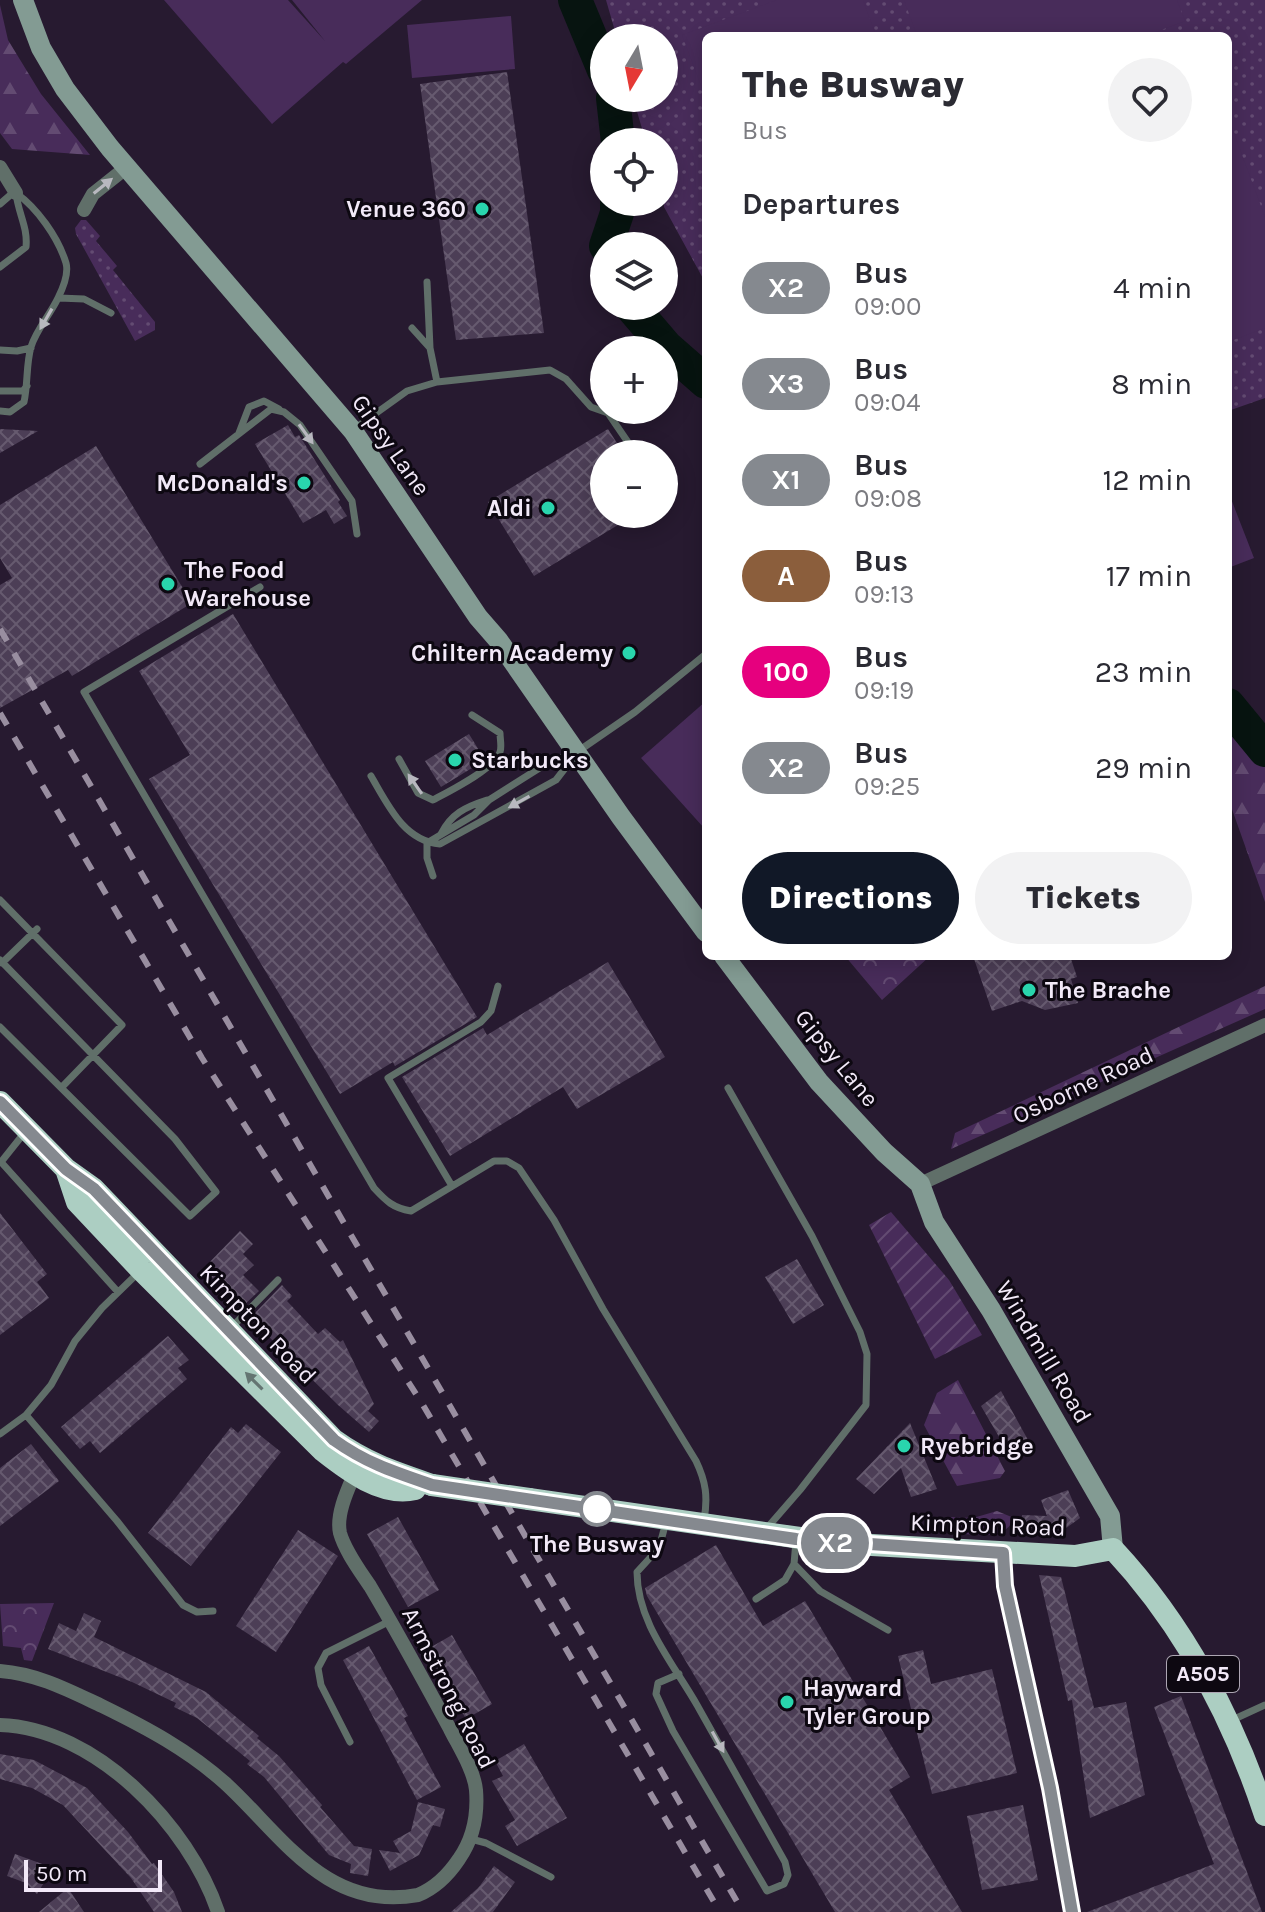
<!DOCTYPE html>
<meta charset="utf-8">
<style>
body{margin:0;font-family:Karla,sans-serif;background:#f2f2f3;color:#2b2b33;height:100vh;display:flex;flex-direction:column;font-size:30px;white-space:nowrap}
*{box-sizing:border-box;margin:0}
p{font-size:26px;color:#7c7c81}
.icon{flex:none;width:44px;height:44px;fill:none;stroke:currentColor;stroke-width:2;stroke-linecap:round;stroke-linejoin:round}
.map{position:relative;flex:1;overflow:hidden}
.drawer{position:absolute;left:702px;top:32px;width:530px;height:928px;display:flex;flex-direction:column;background:#fff;border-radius:12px;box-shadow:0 4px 20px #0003}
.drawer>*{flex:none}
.badge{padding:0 16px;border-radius:26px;font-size:28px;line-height:52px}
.needle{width:52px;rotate:190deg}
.fabs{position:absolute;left:590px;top:24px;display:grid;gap:16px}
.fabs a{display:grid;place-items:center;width:88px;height:88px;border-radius:50%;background:#fff;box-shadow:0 4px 20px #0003;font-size:40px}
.scale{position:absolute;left:24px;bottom:20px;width:138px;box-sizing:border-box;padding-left:8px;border:4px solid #f2e9f8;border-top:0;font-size:22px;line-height:28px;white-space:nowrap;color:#f2e9f8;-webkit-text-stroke:6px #0d0811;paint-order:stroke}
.map>.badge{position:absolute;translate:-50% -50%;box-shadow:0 0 0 4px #fff}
h2{padding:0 40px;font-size:30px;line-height:72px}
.round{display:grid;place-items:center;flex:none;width:84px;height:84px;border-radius:42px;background:#f2f2f3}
.overview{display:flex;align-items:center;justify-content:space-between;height:136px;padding:0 40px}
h1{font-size:38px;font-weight:800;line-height:60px}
.primary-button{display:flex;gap:16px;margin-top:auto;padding:16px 40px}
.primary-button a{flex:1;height:92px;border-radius:48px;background:#111827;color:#fff;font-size:32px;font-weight:800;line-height:92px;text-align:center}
.primary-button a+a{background:#f2f2f3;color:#2b2b33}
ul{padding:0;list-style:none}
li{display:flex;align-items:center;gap:24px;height:96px;padding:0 40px}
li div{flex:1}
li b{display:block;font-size:30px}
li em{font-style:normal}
li .badge{min-width:88px;font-weight:700;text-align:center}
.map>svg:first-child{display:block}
.grass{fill:url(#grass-dots)}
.forest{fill:url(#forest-firs)}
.park{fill:url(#park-crowns)}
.garden{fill:url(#garden-furrows)}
.pitch{fill:#482c5a}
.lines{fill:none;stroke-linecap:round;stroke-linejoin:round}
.river{stroke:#071410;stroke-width:34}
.building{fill:url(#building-cross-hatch)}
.service{stroke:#606f69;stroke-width:7}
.minor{stroke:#606f69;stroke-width:14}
.secondary{stroke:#839b93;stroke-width:20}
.trunk{stroke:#accec2;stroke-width:22}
.rail{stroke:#998ea0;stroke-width:6;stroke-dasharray:14 14;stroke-linecap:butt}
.trunk-bridge{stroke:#accec2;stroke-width:22}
.oneway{fill:#b8b8bf}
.oneway2{fill:#647572}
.line-casing{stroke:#fff;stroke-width:18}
.line{stroke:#85898f;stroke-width:12}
.poi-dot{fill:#29d5ad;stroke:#0d0811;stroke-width:3}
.stop-dot{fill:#fff;stroke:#85898f;stroke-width:4}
.labels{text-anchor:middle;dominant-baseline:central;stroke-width:6;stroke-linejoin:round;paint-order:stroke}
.shield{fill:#0d0811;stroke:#ada6b3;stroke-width:2}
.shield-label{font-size:22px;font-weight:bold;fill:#f2e9f8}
.poi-label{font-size:24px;font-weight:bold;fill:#f2e9f8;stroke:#0d0811;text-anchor:start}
.street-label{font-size:24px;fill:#f2e9f8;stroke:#0d0811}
.stop-label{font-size:24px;font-weight:bold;fill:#f2e9f8;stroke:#0d0811}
</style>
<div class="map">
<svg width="1265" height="1912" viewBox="0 0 1265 1912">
<defs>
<pattern id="grass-dots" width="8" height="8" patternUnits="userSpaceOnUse" patternTransform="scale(2)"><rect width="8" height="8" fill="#482c5a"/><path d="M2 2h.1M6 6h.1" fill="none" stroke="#634b72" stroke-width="1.8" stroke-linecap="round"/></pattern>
<pattern id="forest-firs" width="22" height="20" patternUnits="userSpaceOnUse" patternTransform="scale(2)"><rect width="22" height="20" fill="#482c5a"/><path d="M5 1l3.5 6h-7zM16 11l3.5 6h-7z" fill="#634b72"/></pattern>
<pattern id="park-crowns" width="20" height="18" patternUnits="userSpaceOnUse" patternTransform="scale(2)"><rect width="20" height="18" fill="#482c5a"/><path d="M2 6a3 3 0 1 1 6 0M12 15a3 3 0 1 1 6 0" fill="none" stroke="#634b72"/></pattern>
<pattern id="garden-furrows" width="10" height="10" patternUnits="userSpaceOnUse" patternTransform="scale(2)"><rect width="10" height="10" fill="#482c5a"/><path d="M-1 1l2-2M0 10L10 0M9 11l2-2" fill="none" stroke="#634b72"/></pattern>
<pattern id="building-cross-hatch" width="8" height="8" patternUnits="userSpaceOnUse" patternTransform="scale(2)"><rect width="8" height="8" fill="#4c3e56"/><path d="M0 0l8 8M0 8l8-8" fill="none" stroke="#665a6f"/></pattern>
</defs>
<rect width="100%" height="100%" fill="#271a30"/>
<path class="grass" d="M606,0H1265V398L1228,411V36H706V284L664,207V142H646L633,98H664V38H617Z
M81,220H86L100,236L96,241L117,266L113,270L155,322V330L135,341L76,234L75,228Z"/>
<path class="forest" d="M0,5L8,40L41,94L90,155L12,149L0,133Z
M1228,719L1265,753V902L1228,798Z
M1265,986V1009L951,1149L955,1133Z
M958,1380L1005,1471L1000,1478L957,1486L924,1425L937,1393Z
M997,1511L1014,1518C1005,1544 967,1533 945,1532L943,1522L951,1517L973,1518Z"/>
<path class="park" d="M845,956H930L882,1000Z
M54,1603L32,1661L24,1660L21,1648L3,1646L0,1604Z"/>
<path class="garden" d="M891,1212L949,1280L982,1335L935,1359L869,1225Z"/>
<path class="pitch" d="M164,0H288L325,41L292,0H422L346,64L343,62L272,124Z
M777,0H863L876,36H706V99L682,35Z
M904,0H1177L1185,21L1145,36H917Z
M511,16L515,69L412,78L407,25Z
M1228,117L1265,217V328L1228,342Z
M1228,491L1254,558L1228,568Z
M706,701V826L704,828L641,758Z"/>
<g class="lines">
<path class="river" d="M575,0L604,70
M613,98L618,142
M606,246L617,213V202
M631,306L666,347L706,382
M1228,705L1265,750"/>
</g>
<path class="building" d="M507,72L544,333L456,340L420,84Z
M288,425L295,437L299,435L340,500L338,502L347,516L334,524L326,510L303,523L255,444Z
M0,429L38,431L0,453Z
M608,429L624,454H604V514H636L534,576L488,502Z
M96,446L192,603L72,676L68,670L0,708V585L12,578L0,558V505Z
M233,614L477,1017L395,1066L393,1062L340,1094L149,779L190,755L139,671Z
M469,734L485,760L441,787L425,761Z
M973,956H1070L1077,977L1071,979L1078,1003L1045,1010L1022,1001L992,1011Z
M608,962L665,1057L577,1109L563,1087L450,1156L402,1077L483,1028L487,1035Z
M0,1213L47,1274L37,1282L49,1298L0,1335Z
M240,1231L253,1244L243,1254L254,1265L243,1275L259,1291L242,1307L203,1269Z
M797,1259L824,1305L793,1324L765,1277Z
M282,1285L292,1296L287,1301L318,1334L325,1328L340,1342L343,1340L374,1404L368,1411L379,1421L369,1432L338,1405L250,1318Z
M168,1336L189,1360L178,1368L187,1379L100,1453L90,1441L80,1449L61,1427Z
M1001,1391L1033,1449L1012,1459L981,1406Z
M910,1423L937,1489L911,1497L901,1468L874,1494L856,1479Z
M246,1424L281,1452L191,1566L148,1533L231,1427L238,1433Z
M31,1444L59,1481L0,1526V1468Z
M1068,1490L1080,1518L1062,1531L1021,1527L1022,1515L1047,1516L1041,1500Z
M398,1517L439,1590L408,1607L367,1534Z
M298,1530L338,1556L276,1652L236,1626Z
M716,1545L763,1626L805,1601L910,1777L889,1790L962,1912H835L647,1596L645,1588Z
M1039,1575L1061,1577L1094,1708L1126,1702L1145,1795L1090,1818L1072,1700L1068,1701Z
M84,1613L101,1621L94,1637L206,1692L259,1736L257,1738L279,1756L322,1805L320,1807L354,1846L372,1849L368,1876L350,1873L351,1864L329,1855L264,1777L247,1764L250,1761L197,1718L174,1707L176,1703L132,1682L48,1649L59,1623L76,1631Z
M452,1635L492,1704L466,1719L426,1650Z
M369,1646L408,1716L404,1718L441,1787L417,1800L343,1660Z
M923,1650L931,1684L992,1669L1017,1773L932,1794L898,1656Z
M1181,1696L1262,1912H1087L1214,1864L1154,1707Z
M524,1744L567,1818L517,1846L505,1826L515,1820L492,1781L503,1776L495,1761Z
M0,1754L34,1760L87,1788L128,1832L152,1864L154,1863L174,1892L182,1912H154L131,1878L63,1805L32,1788L0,1779Z
M418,1802L445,1809L440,1827L433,1825L419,1855L390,1871L379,1850L400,1853L393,1841L411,1831Z
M1023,1805L1038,1880L982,1890L967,1816Z
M15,1854L53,1868L37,1894L26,1883L7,1876Z
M494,1866L515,1882L493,1912H451L479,1887Z
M68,1888L84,1912H39Z"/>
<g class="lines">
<path class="service" d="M0,204L15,191
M0,267L26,247C28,227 18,213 16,193
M427,282L430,348
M59,298L84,299L111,313
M412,328L430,348L437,382
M0,350L17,351L31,348
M0,391H23L27,386
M0,411L10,412L24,402C28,384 26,364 31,347C36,330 50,315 58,298C63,288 69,274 66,263C58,237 37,208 16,193
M354,429L407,391L437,382L550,370L566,379L591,407L608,413L636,454
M239,433L249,407L264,401L279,409
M200,464L271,409L284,412L300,425L352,501L357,534
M260,587L84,692L374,1188C386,1201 393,1208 411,1211L494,1161H507L519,1168L554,1220L603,1309L696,1461C706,1482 708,1497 704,1520
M399,759L418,793L433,800C448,792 496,768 500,752C502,747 500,739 500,733L472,715
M371,776C388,805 404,841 440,844L556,780L576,754
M441,834C451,814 465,807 487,800
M427,843L474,815L489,800L549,762L577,752L635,712L706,654
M427,843V858L433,876
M0,900L122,1025L62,1087
M0,960L175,1139L216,1192L190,1216L0,1027
M2,963L37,929
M728,1088L812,1236L860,1332L867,1354L866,1405L800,1490L767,1528
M25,1132L1,1162L118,1292
M452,1186L388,1078L481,1022L491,1011L498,986
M230,1329L278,1280
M26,1415L117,1521L183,1605L197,1612L213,1611
M0,1434L26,1415L51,1385L75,1341L102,1308L140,1271
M666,1522L659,1548L637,1572C637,1622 673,1663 697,1705C726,1757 756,1810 785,1862L788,1875L784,1884L767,1891L673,1731L656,1694L658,1683L679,1674
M796,1541L794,1564L820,1591L888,1630
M1003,1557L1005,1586L1050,1788L1072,1912
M756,1599L785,1580L794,1564
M1230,1721L1265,1705
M350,1742L321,1685L318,1668L326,1653L390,1621
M471,1839L486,1843L551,1877"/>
<path class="minor" d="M0,167L16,193
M84,210L93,194L127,167
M920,1184L1265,1025
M0,1671C38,1674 68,1690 102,1706C147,1728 188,1750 225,1783C281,1834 326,1912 418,1895C435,1888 449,1874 459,1859C473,1839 478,1815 476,1790C474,1770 459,1747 450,1729C424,1681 398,1633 370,1586C360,1571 345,1551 340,1533C336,1515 347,1491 354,1475
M0,1725C96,1728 189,1826 218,1912"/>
<path class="secondary" d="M23,0L41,48L65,89L110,148L353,431L478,617L498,640L621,817L706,932
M724,956L819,1082L884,1152L920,1184L934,1222L991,1310L1110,1516L1113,1549"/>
<path class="trunk" d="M0,1102L66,1169L94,1189L334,1440C366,1463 394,1472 432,1485
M66,1169L77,1202L141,1270L323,1451C347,1470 382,1497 415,1489
M529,1499L835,1543L1075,1556L1113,1549C1183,1624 1233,1718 1265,1815"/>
<path class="rail" d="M0,629L743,1912
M0,713L202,1058L423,1405L720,1912"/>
<path class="trunk-bridge" d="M432,1485L529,1499"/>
</g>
<defs><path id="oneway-solid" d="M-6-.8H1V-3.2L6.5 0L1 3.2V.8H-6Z" transform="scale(2)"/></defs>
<g class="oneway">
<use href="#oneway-solid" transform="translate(103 186) rotate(-39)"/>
<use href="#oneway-solid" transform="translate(46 319) rotate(120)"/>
<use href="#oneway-solid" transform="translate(306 434) rotate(54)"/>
<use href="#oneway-solid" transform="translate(415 784) rotate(-125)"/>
<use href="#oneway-solid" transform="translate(519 802) rotate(151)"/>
<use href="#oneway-solid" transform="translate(718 1742) rotate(61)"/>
</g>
<use class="oneway2" href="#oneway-solid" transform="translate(254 1381) rotate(-135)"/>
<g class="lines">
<defs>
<path id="line" d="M0,1102L66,1169L94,1189L334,1440C366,1463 394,1472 432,1485L796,1539L1003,1553L1005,1586L1050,1788L1072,1912"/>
</defs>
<use href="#line" class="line-casing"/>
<use href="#line" class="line"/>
</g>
<g class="poi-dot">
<circle cx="482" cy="209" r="8"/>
<circle cx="304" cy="483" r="8"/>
<circle cx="548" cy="508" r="8"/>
<circle cx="168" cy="584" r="8"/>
<circle cx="629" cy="653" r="8"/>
<circle cx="455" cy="760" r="8"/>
<circle cx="1029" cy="990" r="8"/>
<circle cx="904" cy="1446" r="8"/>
<circle cx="787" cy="1702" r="8"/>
</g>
<circle class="stop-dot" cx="597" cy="1509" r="16"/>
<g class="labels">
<rect class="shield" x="1167" y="1656" width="72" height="36" rx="6"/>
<g class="shield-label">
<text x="1203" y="1674">A505</text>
</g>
<g class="poi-label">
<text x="466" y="209" text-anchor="end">Venue 360</text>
<text x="288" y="483" text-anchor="end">McDonald's</text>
<text x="532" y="508" text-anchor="end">Aldi</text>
<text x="184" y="570">The Food<tspan x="184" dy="28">Warehouse</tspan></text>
<text x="613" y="653" text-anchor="end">Chiltern Academy</text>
<text x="471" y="760">Starbucks</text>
<text x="1045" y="990">The Brache</text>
<text x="920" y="1446">Ryebridge</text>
<text x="803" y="1688">Hayward<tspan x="803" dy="28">Tyler Group</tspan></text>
</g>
<g class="street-label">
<text transform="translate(391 445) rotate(55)">Gipsy Lane</text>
<text transform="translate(837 1058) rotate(51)">Gipsy Lane</text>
<text transform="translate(1083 1085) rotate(-25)">Osborne Road</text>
<text transform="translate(258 1324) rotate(46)">Kimpton Road</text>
<text transform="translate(1044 1352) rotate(59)">Windmill Road</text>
<text transform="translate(988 1525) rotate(2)">Kimpton Road</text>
<text transform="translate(449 1688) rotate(63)">Armstrong Road</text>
</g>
<g class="stop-label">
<text x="597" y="1544">The Busway</text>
</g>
</g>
</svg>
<div class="fabs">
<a><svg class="needle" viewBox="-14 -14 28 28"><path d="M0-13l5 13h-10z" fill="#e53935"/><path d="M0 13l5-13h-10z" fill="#7c7c81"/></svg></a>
<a><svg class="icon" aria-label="locate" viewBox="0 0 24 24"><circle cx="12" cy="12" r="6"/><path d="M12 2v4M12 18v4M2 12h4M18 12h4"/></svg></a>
<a><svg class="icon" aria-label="layers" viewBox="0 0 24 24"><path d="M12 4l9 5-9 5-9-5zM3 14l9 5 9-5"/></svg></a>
<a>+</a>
<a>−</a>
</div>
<div class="scale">50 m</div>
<b class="badge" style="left:835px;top:1543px;background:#85898f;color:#fff">X2</b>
<section class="drawer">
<div class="overview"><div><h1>The Busway</h1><p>Bus</p></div><a class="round"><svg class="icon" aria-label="heart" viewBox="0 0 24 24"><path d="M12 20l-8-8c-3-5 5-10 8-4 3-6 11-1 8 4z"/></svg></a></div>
<h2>Departures</h2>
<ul>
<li><span class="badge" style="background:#85898f;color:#fff">X2</span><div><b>Bus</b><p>09:00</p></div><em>4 min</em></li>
<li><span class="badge" style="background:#85898f;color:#fff">X3</span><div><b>Bus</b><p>09:04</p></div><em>8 min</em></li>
<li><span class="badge" style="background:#85898f;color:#fff">X1</span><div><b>Bus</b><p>09:08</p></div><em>12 min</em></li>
<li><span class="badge" style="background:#8b5e3c;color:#fff">A</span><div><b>Bus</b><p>09:13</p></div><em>17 min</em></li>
<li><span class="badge" style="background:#e6007e;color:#fff">100</span><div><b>Bus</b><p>09:19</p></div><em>23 min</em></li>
<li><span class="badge" style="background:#85898f;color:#fff">X2</span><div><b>Bus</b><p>09:25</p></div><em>29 min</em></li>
</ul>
<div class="primary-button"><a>Directions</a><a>Tickets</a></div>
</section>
</div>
